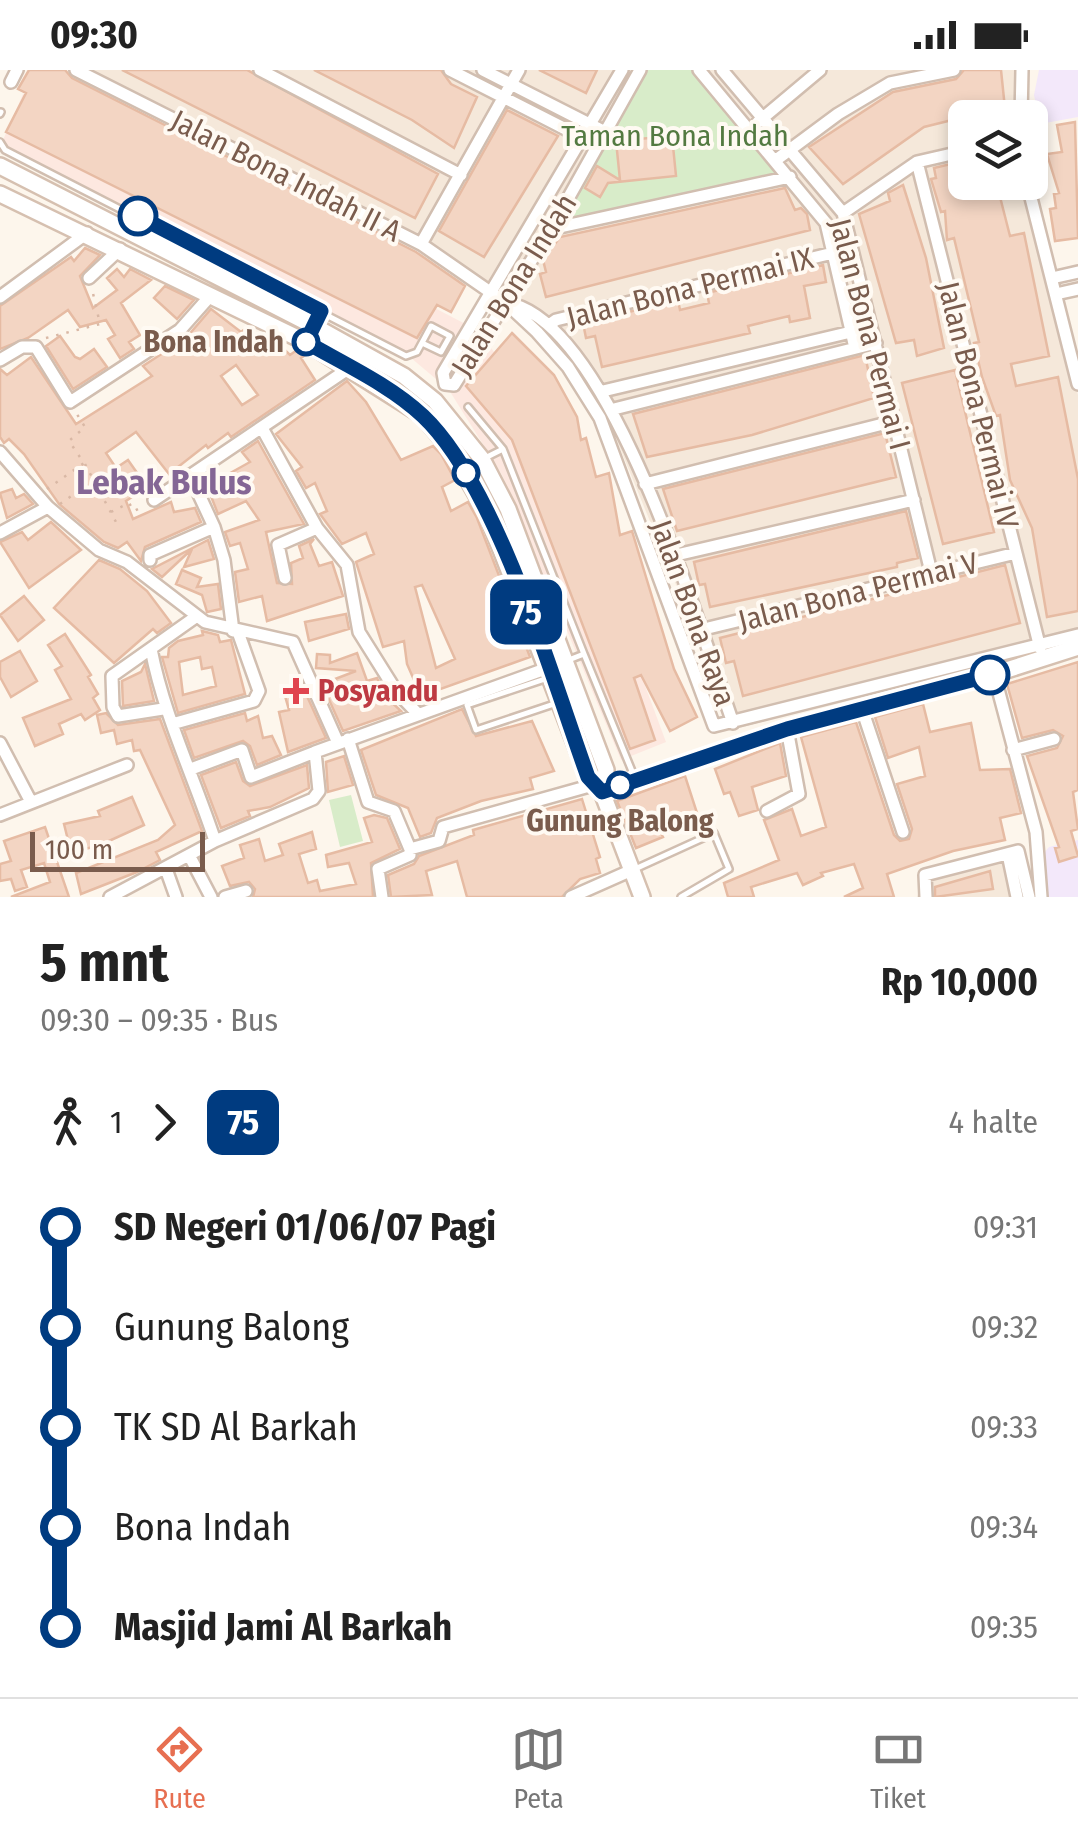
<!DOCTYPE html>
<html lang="id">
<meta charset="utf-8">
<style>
body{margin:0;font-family:"Fira Sans Condensed",sans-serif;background:#f6f6f6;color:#222;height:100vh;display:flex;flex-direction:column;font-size:38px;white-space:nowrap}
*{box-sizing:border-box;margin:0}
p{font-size:32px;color:#767676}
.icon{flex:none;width:55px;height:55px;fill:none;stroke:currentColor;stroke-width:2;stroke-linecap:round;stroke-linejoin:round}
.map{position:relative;height:827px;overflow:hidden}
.details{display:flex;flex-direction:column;background:#fff;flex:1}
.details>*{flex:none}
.badge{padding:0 20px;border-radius:15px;font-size:35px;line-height:65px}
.buttons{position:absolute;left:948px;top:30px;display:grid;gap:20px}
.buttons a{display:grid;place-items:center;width:100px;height:100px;border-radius:15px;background:#fff;box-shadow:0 5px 15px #0003;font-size:50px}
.scale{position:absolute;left:30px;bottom:25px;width:175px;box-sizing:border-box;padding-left:10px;border:5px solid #7a5c4d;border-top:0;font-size:28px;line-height:35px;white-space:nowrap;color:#7a5c4d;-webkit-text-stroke:8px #fffaf3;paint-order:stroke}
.map>.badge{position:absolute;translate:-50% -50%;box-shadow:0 0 0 5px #fff}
.legs{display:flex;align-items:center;gap:15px;height:110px;padding:0 40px;font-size:32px}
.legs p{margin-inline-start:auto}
.overview{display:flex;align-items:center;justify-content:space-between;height:170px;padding:0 40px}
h1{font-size:55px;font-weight:700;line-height:75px}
ul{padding:0 40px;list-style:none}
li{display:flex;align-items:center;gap:35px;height:100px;font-size:38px}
li i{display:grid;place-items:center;width:15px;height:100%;margin:0 12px;background:currentColor}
li i::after{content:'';width:25px;height:25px;margin:-12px;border:8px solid;border-radius:50%;background:#fff}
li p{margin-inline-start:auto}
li:first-child i{background:linear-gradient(#0000 50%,currentColor 0)}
li:last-child i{background:linear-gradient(currentColor 50%,#0000 0)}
.status{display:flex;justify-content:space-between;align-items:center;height:70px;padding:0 50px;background:#fff;direction:ltr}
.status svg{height:28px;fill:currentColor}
.tab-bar{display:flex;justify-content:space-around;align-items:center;height:140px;border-top:2px solid #e0e0e0;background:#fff;font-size:28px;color:#767676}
.tab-bar a{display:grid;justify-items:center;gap:5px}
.tab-bar .current{color:#e76f51}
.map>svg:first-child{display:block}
.residential{fill:#f5e8da}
.commercial{fill:#fde8e0}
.education{fill:#f3e8fa}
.green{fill:#d8ecc9}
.building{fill:#f3d5c3;stroke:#e6bba3;stroke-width:2.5;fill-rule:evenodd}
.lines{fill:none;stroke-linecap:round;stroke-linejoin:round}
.lane-casing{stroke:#d1beb0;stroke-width:10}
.street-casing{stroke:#d1beb0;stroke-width:16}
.secondary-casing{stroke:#d6c0b0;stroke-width:20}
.path{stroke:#d9b8a5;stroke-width:2.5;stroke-dasharray:2.5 8;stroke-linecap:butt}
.lane{stroke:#fff;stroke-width:5}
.street{stroke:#fff;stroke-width:11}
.secondary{stroke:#fff;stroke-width:15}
.line-1-casing{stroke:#fff;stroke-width:22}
.line-1{stroke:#003b80;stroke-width:15}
.stop-1-dot{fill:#fff;stroke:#003b80;stroke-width:5}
.health-dot{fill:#e0444e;stroke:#fffaf3;stroke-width:4}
.labels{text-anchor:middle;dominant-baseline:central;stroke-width:8;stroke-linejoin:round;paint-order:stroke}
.park-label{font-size:30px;fill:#537a41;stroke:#fffaf3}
.street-label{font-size:30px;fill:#7a5c4d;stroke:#fffaf3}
.stop-label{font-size:30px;font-weight:bold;fill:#7a5c4d;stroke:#fffaf3;text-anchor:end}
.health-label{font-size:30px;font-weight:bold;fill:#be3a42;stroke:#fffaf3;text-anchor:start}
.quarter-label{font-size:35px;font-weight:bold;fill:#846695;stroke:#fffaf3}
</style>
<div class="status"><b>09:30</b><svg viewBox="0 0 49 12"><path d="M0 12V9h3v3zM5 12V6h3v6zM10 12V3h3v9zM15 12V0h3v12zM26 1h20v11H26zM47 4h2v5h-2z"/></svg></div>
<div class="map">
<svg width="1078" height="827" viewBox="0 0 1078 827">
<rect width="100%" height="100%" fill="#fdf6ec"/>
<path class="residential" d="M79,0H1020L1019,47L965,48V112L1025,113L1078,325V567L735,659L604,339L543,260L421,174Z
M1020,782L1029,827H917L925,805Z"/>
<path class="commercial" d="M23,24L477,260L537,337L555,373L666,672L621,690L502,405L449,320L404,282L0,77Z"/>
<path class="education" d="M1039,0H1078V47L1040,54L1034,25Z
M1078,770V827H1046L1036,793L1049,777Z"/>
<path class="green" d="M644,0H694L782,104L560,153Z
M351,725L363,771L340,777L329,730Z"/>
<path class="building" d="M29,0H65L72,8L416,182L465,216L451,242L437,235L417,268L6,62L26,23L18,19Z
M122,0H247L438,104L415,148Z
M314,0H441L451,14L477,27L454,78L412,50Z
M539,0H597L586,23Z
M964,0H1001L1006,48H965V52L957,54L956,49L924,57L843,114L809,77L893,22L956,9Z
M507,40L558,66L484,187L439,161Z
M1075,52L1078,168L1055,171L1050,139L1056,138L1054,124L1059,123L1047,84L1062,82L1057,55Z
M672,66L676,106L608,113L600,127L585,118L597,96L620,110L616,71Z
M959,92L965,112H1001L1003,122L999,123L1010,166L1024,163L1049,286L1011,294L1016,316L1058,307L1078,409V541L1047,547L1032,458L1010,410L1000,345L996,346L982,307L974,273L979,272L954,168L947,170L945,141L941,142L931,109L936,108L934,98Z
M903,115L926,188L944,278L917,286L914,270L896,273L859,144L890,131L888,123Z
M785,118L795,140L801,138L807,144L810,160L546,227L540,204L546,202L543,190L560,167Z
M85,178L100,185L80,206L93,238L117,220L107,208L117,199L124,207L130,199L151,210L121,233L140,265L129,272L134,279L120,288L108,269L115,265L106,250L80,257L68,240L28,268L0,279V236L71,187L74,191Z
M823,195L826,212L804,216L810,248L790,252L789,246L748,256L750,263L602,297L595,266L586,268L583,253L678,230L680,240L709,233L707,223Z
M165,216L194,230L177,249L154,228Z
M211,239L241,262L245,259L259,278L272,268L290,285L297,280L305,285L301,288L315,310L231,367L228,363L208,378L206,375L169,404L136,362L106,383L116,398L128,390L147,417L126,431L133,449L171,432L174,442L195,438L201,452L145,477L141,491L127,472L118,478L104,472L59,434L24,384L9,369L4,373L0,367V299L7,305L31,287L76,354L152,306L143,296L186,268ZM236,295L258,325L242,335L221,306Z
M512,263L554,305L577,347L581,370L586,368L596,407L609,403L620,465L632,461L674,599L697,647L670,661L641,605L634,608L655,670L630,679L512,370L466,316Z
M60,266L75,287L80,289L94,279L107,297L73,319L46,276Z
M865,285L874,328L752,365L647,387L633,344Z
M955,300L994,462L943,474L902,313Z
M347,311L366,332L401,390L433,376L441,384L455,410L442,417L451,441L468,432L477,448L530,587L421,626L407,594L404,571L383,577L356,492L374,484L366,463L342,474L320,444L327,441L315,413L306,418L296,401L302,397L276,364ZM422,515L455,589L436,598L415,517Z
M885,363L896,407L677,461L663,419Z
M258,371L304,454L266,462L277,513L292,514L291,493L303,488L299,476L314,469L310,474L319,496L332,492L343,526L267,551L262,526L239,532L235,502L248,499L240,473L230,476L225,462L259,450L246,431L218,444L207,416L250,392L242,382Z
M12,419L16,428L24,424L33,434L7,448L0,423Z
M906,441L918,488L897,493V497L710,537L705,514L699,515L694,492Z
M51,452L81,480L29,518L0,472L22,462L28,470Z
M208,470L214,489L184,497L192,479L162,507L152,499Z
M99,490L120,499L147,521L171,553L157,563L153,559L114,593L54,538Z
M1005,495L1020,553L743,626L734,591L726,593L720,568Z
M182,500L201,508L197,517L218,514L221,539L207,542L202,525L176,514Z
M24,526L44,550L18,571L0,545Z
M346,544L349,559L309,571L305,552Z
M202,561L218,565L220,572L231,570L245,624L178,643L162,587H168L169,578L178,571L203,565ZM200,587L202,599L212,597L216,616L183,625L179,592Z
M65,564L91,605L88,607L98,624L93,628L100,640L85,650L81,644L59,654L63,664L35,676L23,648L71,629L55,600L62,596L48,575Z
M20,581L37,611L11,627L0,607V592Z
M357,583L367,611L377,608L387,628L401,641L343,661L322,614L356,601L316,598L317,584L330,585V593Z
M1078,592V720L1073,722L1078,759L1071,761L1078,786L1059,792L1055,778L1059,777L1027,686L1057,678L1063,666L1053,660L1022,668L1007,614Z
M145,594L154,631L123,636L122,611L141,602Z
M302,615L326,668L288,682L279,642L289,640L283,619Z
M923,634L930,662L971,653L980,700L1010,699L1021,743L1000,748L1005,770L953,781L887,804L894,827H844L863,818L854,794L821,803L823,806L803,815L797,803L751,817L754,827H728L724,813L779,790L764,750L792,739L801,766L826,757L801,667L856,652L894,765L900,771L909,769L912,759L897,714L925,706L919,677L888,688L875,647Z
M462,639L476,666L532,651L554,701L530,708L533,719L481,731L437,748L431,763L420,767L408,738L376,725L361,680Z
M106,643L118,655L160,649L202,761L156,782L160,790L137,802L81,824L76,803L158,770L175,755L140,680L134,681L132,670L117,674L114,660L101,663L97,645Z
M245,643L247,651L258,646L263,668L272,666L281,685L257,695L250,676L243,671L194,688L184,660Z
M780,673L786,706L752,717L758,740L739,746L730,722L724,724L715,699Z
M344,686L353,715L328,722L326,692Z
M236,692L243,711L250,716L307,695L309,718L270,737L248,741L250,746L221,758L201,705Z
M685,706L697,743L658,756L663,767L636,778L617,731Z
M132,727L144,755L98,776L71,782L64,754L100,746L98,741Z
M582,729L600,787L596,789L600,803L580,809L562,827H467L457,791L426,801L432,825L391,827L388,805L414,794L419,786L474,765L473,760Z
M374,745L387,748L400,779L371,793L373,827H253L255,819L249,812L230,816L222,796L244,788L240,775L259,769L265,791L283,785L279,774L312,762L316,779L299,784L308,813L317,810L320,821L356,814L349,793L328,797L326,785L372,772L364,748Z
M45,757L69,827H11L50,812L44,793L21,800L27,817L15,821L11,809L0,811V794L11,791L4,771Z
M990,801L993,819L935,827V817Z"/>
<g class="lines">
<defs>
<path id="lane" d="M0,44L1,42
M0,72L5,80L406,286L417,282L431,256L450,266L441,282L422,273
M468,337L503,379
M485,388L503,379L584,584L566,591
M584,584L634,706
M545,609L467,635L476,660L557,633
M635,799L714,763L729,799L681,827"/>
<path id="street" d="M76,0L421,174L506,233L537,262L568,297L600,348L714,656L1078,565
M260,0L461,105
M450,0L589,71
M483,0L607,63
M622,0L443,303L445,314L454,315L551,159L640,0
M699,0L826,153L855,278
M722,0L843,143L932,506
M11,12L17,0
M1021,48L1022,0
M758,52L820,0
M776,90L838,44L890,13L954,0
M917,92L1040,578
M1027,112L1078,314
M843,143L917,92L965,81
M551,159L790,107
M421,174L519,0
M89,208L120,179
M1052,208L1078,202
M1056,224L1078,219
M0,227L87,163
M507,233C611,251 700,560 733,653
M549,255L556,250L833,183
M0,290L22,277H36L70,332L180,260L211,225
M603,321L851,262
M614,339L876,273
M262,358L317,458
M0,382L48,437L99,480L127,492L205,552L293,572L338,673
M645,414L895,351
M154,430L351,297
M214,457L224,490L233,561
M0,463L48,437
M672,486L914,430
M150,490V485L214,457L190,405
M285,508L278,475L317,458L347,495L359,562L396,621L418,644
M700,560L1016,483
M151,579C164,646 194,707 215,771
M994,604L1036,762L1041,827
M163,639L118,646L113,637L112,606L197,546
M862,639L903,762
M172,654L254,631L259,621L238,562
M348,669L368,732L394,741L410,779
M0,673L31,732
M1013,680L1054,669
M191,699L242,680L251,707L315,682
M767,741L799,724L787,659
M0,745L127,695
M1008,784L1017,827
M189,785L211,827
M166,799L176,827
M110,827L215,771L313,729L319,721L315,682L548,598
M225,827L246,821
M382,827L378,799L410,785V779L439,771L443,757L593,715
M571,827L632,800
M926,827L925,805L1018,781L1029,827"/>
<path id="secondary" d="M0,96L314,256L404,306L435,331L482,389L508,439L606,700L602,722
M0,124L306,272L422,345L450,378L487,443L588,707L602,722L642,827
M602,722L787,659L994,604L1078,577"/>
</defs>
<use href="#lane" class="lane-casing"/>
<use href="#street" class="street-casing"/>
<use href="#secondary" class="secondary-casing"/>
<path class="path" d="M46,268L100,254L92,219
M85,394L116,452
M47,419L84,393L69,371L85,357L75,341
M60,434L94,410
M111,442L129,433L134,441L144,436"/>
<use href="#lane" class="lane"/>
<use href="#street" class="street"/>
<use href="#secondary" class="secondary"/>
</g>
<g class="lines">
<defs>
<path id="line-1" d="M138,146L321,241L306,272C344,294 390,315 423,346C497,416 552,608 588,707L602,722L787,659L990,605"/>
</defs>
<use href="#line-1" class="line-1-casing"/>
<use href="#line-1" class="line-1"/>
</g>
<g class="stop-1-dot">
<circle cx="138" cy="146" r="18"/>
<circle cx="306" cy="272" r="12"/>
<circle cx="466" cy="403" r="12"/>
<circle cx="990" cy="605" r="18"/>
<circle cx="620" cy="715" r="12"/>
</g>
<path class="health-dot" d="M291 606h10v10h10v10h-10v10h-10v-10h-10v-10h10z"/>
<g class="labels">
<g class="park-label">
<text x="675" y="66">Taman Bona Indah</text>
</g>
<g class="street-label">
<text transform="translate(286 106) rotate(27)">Jalan Bona Indah II A</text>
<text transform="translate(514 215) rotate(-58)">Jalan Bona Indah</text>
<text transform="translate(690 218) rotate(-14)">Jalan Bona Permai IX</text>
<text transform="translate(870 264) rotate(75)">Jalan Bona Permai I</text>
<text transform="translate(978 335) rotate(76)">Jalan Bona Permai IV</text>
<text transform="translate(858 522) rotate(-14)">Jalan Bona Permai V</text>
<text transform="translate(693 543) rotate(70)">Jalan Bona Raya</text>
</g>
<g class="stop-label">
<text x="284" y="272">Bona Indah</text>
<text x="620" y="751" text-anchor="middle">Gunung Balong</text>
</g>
<g class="health-label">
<text x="318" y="621">Posyandu</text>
</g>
<g class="quarter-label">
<text x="164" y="412">Lebak Bulus</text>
</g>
</g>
</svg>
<div class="buttons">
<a><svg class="icon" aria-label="layers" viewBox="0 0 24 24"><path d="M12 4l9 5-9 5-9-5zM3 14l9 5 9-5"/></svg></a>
</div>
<div class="scale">100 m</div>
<b class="badge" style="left:526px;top:542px;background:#003b80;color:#fff">75</b>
</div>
<section class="details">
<div class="overview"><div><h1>5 mnt</h1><p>09:30 – 09:35 · Bus</p></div><b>Rp 10,000</b></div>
<div class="legs"><svg class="icon" aria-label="walk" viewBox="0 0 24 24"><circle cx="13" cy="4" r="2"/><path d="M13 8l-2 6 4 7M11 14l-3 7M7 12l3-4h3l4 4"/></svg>1<svg class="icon" aria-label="forward" viewBox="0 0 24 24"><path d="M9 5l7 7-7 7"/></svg><b class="badge" style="background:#003b80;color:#fff">75</b><p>4 halte</p></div>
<ul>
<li><i style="color:#003b80"></i><b>SD Negeri 01/06/07 Pagi</b><p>09:31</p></li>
<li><i style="color:#003b80"></i><span>Gunung Balong</span><p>09:32</p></li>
<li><i style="color:#003b80"></i><span>TK SD Al Barkah</span><p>09:33</p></li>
<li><i style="color:#003b80"></i><span>Bona Indah</span><p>09:34</p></li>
<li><i style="color:#003b80"></i><b>Masjid Jami Al Barkah</b><p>09:35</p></li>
</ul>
</section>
<nav class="tab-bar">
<a class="current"><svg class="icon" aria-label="directions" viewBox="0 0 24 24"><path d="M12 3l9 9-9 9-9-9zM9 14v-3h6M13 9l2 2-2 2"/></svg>Rute</a>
<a><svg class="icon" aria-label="map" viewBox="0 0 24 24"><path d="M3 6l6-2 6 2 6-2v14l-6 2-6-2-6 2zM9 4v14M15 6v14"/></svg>Peta</a>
<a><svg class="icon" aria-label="tickets" viewBox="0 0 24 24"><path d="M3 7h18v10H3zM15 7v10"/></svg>Tiket</a>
</nav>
